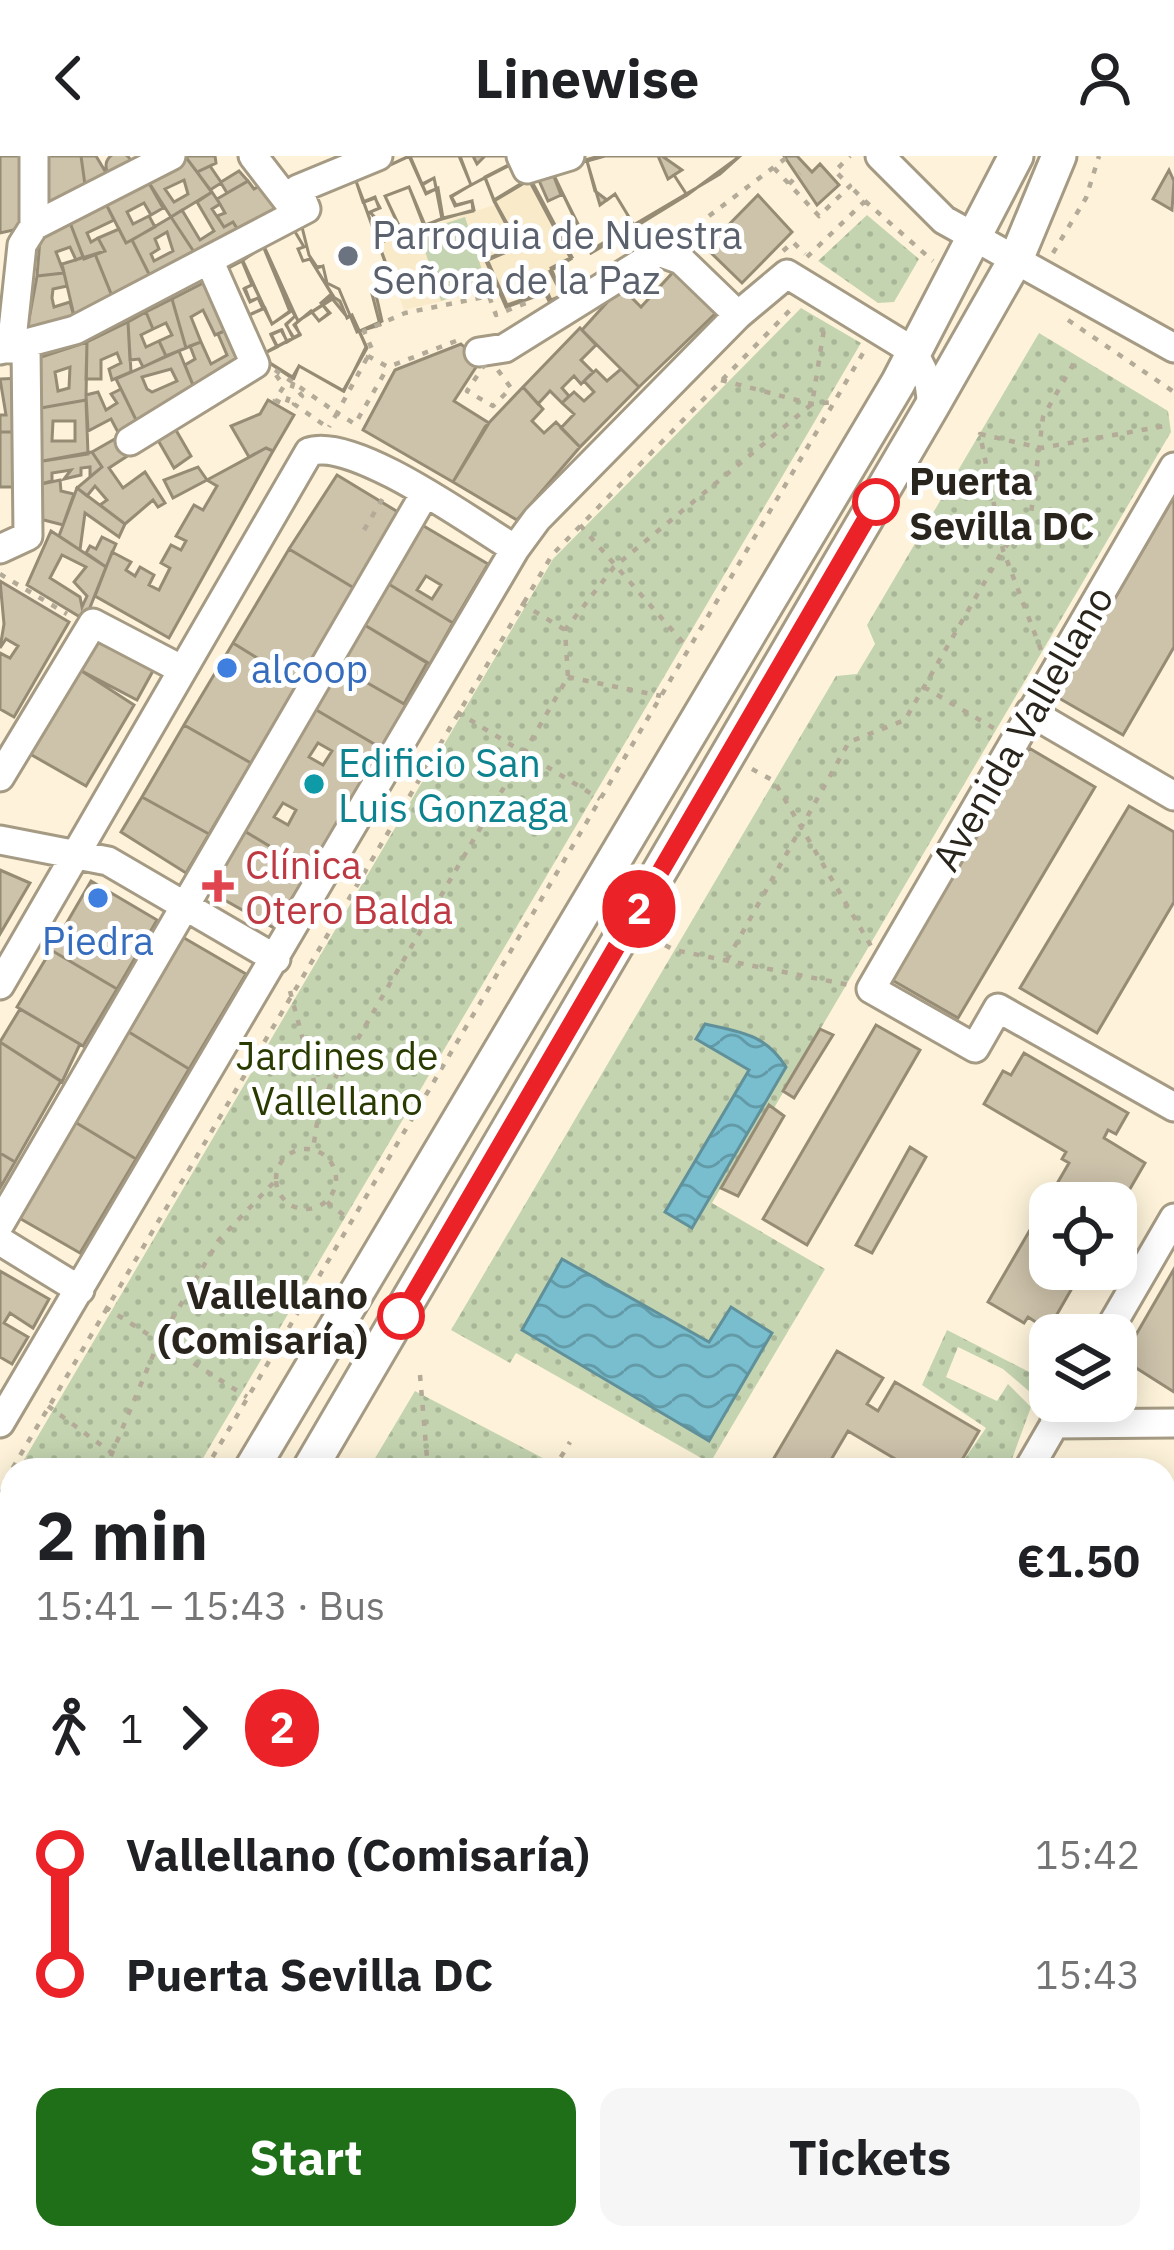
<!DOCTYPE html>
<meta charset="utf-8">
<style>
body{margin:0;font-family:"IBM Plex Sans",sans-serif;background:#f6f6f6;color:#202124;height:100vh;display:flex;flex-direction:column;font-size:45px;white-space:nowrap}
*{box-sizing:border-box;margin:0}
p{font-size:39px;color:#757577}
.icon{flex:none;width:66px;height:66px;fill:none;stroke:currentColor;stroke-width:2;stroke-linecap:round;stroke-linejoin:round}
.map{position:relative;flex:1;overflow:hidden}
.drawer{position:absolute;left:0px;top:1302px;width:1176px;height:792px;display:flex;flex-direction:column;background:#fff;border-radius:36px 36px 0 0;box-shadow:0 6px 30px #0003}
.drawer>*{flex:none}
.badge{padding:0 24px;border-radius:39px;font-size:42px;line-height:78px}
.controls{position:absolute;left:1029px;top:1026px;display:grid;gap:24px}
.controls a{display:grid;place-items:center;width:108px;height:108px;border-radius:24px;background:#fff;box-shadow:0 6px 30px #0003;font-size:60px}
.map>.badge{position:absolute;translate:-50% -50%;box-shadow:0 0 0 6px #fff}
.legs{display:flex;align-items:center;gap:18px;height:132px;padding:0 36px;font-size:39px}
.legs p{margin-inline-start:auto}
.head{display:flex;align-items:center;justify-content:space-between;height:204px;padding:0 36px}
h1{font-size:66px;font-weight:700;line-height:90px}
.cta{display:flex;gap:24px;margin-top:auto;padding:24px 36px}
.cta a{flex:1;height:138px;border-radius:24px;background:#1e6f17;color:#fff;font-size:48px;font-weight:700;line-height:138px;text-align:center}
.cta a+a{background:#f6f6f6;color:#202124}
ul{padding:0 36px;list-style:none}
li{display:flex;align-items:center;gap:42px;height:120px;font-size:45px}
li i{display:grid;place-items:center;width:18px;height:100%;margin:0 15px;background:currentColor}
li i::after{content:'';width:30px;height:30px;margin:-15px;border:9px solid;border-radius:50%;background:#fff}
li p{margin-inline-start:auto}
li:first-child i{background:linear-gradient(#0000 50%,currentColor 0)}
li:last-child i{background:linear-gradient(currentColor 50%,#0000 0)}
header{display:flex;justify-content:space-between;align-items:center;height:156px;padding:0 36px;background:#fff;font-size:54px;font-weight:700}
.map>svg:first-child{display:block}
.built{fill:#f9eaca}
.green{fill:url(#green-dots);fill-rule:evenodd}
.pitch{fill:#c4d4b0}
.water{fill:url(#water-waves);stroke:#609099;stroke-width:3}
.building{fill:#cdc2aa;stroke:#968c75;stroke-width:3;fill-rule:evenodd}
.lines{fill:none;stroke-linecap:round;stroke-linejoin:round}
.minor-casing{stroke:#a59a83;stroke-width:33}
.major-casing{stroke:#a59a83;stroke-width:39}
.path{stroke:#b3aa97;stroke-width:4.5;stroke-dasharray:6 9;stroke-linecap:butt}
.minor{stroke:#fff;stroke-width:27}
.major{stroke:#fff;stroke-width:33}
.line-1-casing{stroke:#fff;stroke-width:27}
.line-1{stroke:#eb2227;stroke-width:18}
.worship-dot{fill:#6b7280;stroke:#fff;stroke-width:4.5}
.stop-1-dot{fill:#fff;stroke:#eb2227;stroke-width:6}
.shop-dot{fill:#3f7fe0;stroke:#fff;stroke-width:4.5}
.culture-dot{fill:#0f9aa8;stroke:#fff;stroke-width:4.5}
.health-dot{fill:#e0444e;stroke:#fff;stroke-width:4.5}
.labels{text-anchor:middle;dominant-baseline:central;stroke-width:10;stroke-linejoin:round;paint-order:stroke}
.worship-label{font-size:39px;fill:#5b616d;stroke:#fff;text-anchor:start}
.stop-label{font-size:39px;font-weight:bold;fill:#29251c;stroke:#fff;text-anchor:start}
.shop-label{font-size:39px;fill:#366cbe;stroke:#fff;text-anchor:start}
.street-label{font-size:39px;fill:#29251c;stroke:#fff}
.culture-label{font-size:39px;fill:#0d838f;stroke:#fff;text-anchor:start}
.health-label{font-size:39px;fill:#be3a42;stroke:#fff;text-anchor:start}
.park-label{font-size:39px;fill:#293b00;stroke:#fff}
</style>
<header><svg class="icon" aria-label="back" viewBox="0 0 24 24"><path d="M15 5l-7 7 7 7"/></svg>Linewise<svg class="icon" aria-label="person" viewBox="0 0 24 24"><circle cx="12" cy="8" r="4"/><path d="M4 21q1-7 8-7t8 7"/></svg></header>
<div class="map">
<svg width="1174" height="2094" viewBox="0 0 1174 2094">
<defs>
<pattern id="green-dots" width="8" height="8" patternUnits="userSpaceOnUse" patternTransform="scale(3)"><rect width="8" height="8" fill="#c4d4b0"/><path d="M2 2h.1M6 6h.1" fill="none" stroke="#a8b697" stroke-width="1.8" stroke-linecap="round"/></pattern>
<pattern id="water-waves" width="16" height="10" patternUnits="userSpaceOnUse" patternTransform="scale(3)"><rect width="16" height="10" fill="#78becf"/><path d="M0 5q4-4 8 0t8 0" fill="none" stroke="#629aa7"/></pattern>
</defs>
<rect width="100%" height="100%" fill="#fef3da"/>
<path class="built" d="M530,22L572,101L552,112L562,139L551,144L546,135L499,132L404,154L379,86L494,49V44Z"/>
<path class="green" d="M867,59L919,103L894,146L878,147L818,105Z
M801,152L861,187L196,1314H18L553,403Z
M1039,177L1168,255L1171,276L774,952L769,950L712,1047L825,1113L710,1307L516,1197L510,1207L451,1174L836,520L857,518L875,488L867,469ZM786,911L692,1071L666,1055L749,914ZM563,1103L710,1187L523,1174Z
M947,1174L1047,1225L1037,1242L1003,1213L958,1191L946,1221L997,1245L1008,1228L1031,1251L1008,1314L989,1306L985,1314H957L986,1272L922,1229Z
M415,1235L556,1309L553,1314H368Z
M0,1422L12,1429V1616L0,1625Z"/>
<path class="pitch" d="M465,61L487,130L441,145L419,76Z"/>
<path class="water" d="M705,868C741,876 765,878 786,911L692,1072L665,1056L749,914L696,883Z
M562,1103L709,1186L731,1151L772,1177L709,1285L522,1174Z"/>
<path class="building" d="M106 10a13 13 0 1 1 26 0a13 13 0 1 1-26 0Z
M0,0H29L27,71L0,77Z
M37,0H81L86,36L41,56Z
M81,0H96L111,25L86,36Z
M185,0L212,36L171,61L146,22ZM184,24L188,38L174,46L165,33Z
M185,0H215L216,7L197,16Z
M409,0H459L471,29L451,41L455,50L472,45L474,54L442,63L434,22L422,29Z
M409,0L426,38L438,32L442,63L425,69L409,31L385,40L403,78L379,87L375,72L382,69L370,56L380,52L375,42L364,46L356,25Z
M410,0L426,37L438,32L443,62L424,70L409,31L385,40L402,77L379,86L375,71L381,69L370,56L379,52L375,41L363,46L356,25Z
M410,0H460L471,29L451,40L456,49L472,45L473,55L443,62L434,22L422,28Z
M459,0H473L477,8L485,0H514L516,6L471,29Z
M460,0H514L516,5L471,29Z
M599,0H740L720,18L591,94L551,14Z
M605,0H658L668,23L674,19L687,39L635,71L615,38L607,44L595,35L587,5Z
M662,0H740L687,39L674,19L682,14Z
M784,0H797L812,16L820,8L839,29L817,49Z
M516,5L526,25L494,44L485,21Z
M587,5L600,49L615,38L635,71L591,97L551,13Z
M516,6L526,26L494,45L485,22Z
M210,10L221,26L239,15L248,25L227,37L221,27L210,34L197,16Z
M551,13L561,39L548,45L537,20Z
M1169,14L1174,25L1172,54L1153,43Z
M146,22L163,52L151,59L144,47L127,56L133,68L149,60L155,71L126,87L105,46Z
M530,22L572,101L551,112L562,139L551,144L547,135L507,149L487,103L519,89L494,44Z
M529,24L571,103L550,115L562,139L550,147L545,137L506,151L486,105L518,91L494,45Z
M248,25L254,33L266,26L286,56L240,77L233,66L224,71L217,60L225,57L217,43Z
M356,25L393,127L375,134L382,165L357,176L339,133L327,127L323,110L317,112L309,99L302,71L317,63L310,40Z
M356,25L394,131L372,138L380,169L357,176L339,133L327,127L323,110L317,111L309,99L302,71L317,63L310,40Z
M212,36L220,48L212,53L224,71L233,66L240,77L198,102L171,61L182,54L200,84L214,75L197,46Z
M758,39L792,76L742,127L706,92Z
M105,46L114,64L87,77L91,86L98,82L105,95L84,103L69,64Z
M171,61L198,102L154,128L132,84ZM167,76L173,95L154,105L151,98L159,93L155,83Z
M69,64L83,101L76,104L70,91L56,96L64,117L37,120L40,83Z
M119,73L126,87L132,84L154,128L114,145L95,98L105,95L98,82Z
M294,74L304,91L298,93L303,105L310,103L334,142L298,165L264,90Z
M294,74L304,91L298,93L303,105L310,103L334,141L298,165L263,90Z
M263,90L290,155L272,168L242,105Z
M264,90L290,156L272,168L242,103Z
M95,98L114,145L76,168L62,108Z
M242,103L253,128L244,133L250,146L258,142L263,153L240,163L221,116Z
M242,105L252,129L245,132L250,145L258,142L263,153L240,163L221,116Z
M676,113L718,155L639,231L582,174L621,131L641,151Z
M64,117L67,130L53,133L52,142L54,151L70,146L76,168L25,185L37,120Z
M213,122L234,171L215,179L203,154L191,161L201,186L186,192L172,143Z
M330,139L340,145L347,162L352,159L366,191L344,235L299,210L294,222L259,200L300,178L294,169L311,155L319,165L329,157L321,147Z
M330,140L347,161L352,159L367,192L343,235L299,210L292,222L259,200L300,179L295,168L311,155L319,165L330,157L321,147Z
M172,143L186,192L166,200L159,185L172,179L166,167L153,173L146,156Z
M264,152L272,168L292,154L295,160L286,168L293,182L287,185L281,174L271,178L277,190L259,200L240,163Z
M265,152L272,168L292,154L295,160L286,169L294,182L287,186L282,174L271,179L277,191L259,200L240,163Z
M146,156L153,173L141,179L146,191L159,185L166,200L143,211L139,203L130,204L128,166Z
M128,166L131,216L112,224L109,213L121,207L117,197L101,204V223H86L87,186Z
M234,171L248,208L197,239L185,209L195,203L190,190L201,186L211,208L227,199L218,178Z
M580,172L596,189L581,204L593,216L581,228L574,220L562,232L569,240L562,247L550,235L538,248L523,231Z
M87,186L86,244L35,253V203ZM70,211L69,232L58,235L55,216Z
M461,188L480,205L454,245L489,267L453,326L363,274L395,214Z
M179,195L197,239L140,272L116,223ZM171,213L177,225L152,236L147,233L142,221Z
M621,213L639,231L580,291L561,272L574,258L562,247L574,236L584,245L594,236L584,225L596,214L607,225Z
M22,222L23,276H0V259H6L0,223Z
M523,231L543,253L532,265L544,277L556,266L580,291L517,364L453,326L485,271Z
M121,233L140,272L132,297L109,312L123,332L145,316L165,347L158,351L153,344L125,368L100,349L107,344L95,330L87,340L77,332L102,311L92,296L120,280L111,263L88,275L86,239L98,236L106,254L117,247L111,238Z
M86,244L88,298L37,306L35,253ZM53,265H75V285H52Z
M268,244L294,259L273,295L266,292L249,301L231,270L260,258Z
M173,269L191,300L174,312L155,279Z
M0,276H23L24,331H0Z
M266,292L273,295L169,482L95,440L112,396L131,406L126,414L135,420L140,411L154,419L149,429L159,434L170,412L161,407L171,389L181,394L186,385L176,380L194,349L203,354L217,330L207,324Z
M92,296L102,311L90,321V311L81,312V319L64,323L71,314L52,317V325L37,329V306Z
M198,311L207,324L173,342L164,324Z
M337,319L398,356L354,432L289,393Z
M60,324L61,335L74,338L63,369L40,363L37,329Z
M77,332L125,368L119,381L85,357L80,394L59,380Z
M1174,341V491L1123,579L1057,541Z
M422,369L488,408L453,467L387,427ZM426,420L441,429L432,443L417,434Z
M51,375L106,411L85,464L27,429ZM62,399L86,411L74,426L87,440L82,451L80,441L50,422Z
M102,381L116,388L106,411L86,397L90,390L96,393Z
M289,393L354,432L298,527L233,487Z
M0,425L69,466L14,561L0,553V497L10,502L18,490L6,483L0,492L4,468Z
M387,427L453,467L430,508L363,468Z
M363,468L427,507L404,548L338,510Z
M95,482L154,513L137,544L80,514Z
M233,487L298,527L251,607L184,569Z
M338,510L406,549L381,592L313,552Z
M80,514L134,549L86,630L30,598Z
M313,552L381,592L309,714L241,673ZM318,587L332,595L323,609L309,601ZM283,647L296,654L288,669L274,661Z
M184,569L251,607L209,678L142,641Z
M1029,592L1095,631L958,862L892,824Z
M142,641L209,678L186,717L121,676Z
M1129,650L1174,676V746L1097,877L1020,832Z
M241,673L309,714L274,772L205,733Z
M0,714L30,727L0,778Z
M91,725L157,764L117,833L51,794Z
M179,779L246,818L189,913L124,873Z
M51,794L117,833L83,890L17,851Z
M20,853L80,888L62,926L0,886Z
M876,869L920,894L807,1089L763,1063Z
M124,873L189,913L136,1003L70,963Z
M820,873L833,879L794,942L783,935Z
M0,886L61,925L15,1006L0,997Z
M1024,897L1128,957L1116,978L1108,974L1104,982L1145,1007L1116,1057V1047H1050V1113H1083L1048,1174L1028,1161L1024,1167L988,1146L1069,1007L1062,1003L1066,996L984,948L1003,915L1011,919Z
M769,949L784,960L738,1040L721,1032Z
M70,963L136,1003L80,1097L14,1059Z
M910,991L926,1001L872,1097L856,1089Z
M0,997L15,1006L0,1032Z
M1174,1113V1236L1122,1203Z
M0,1115L49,1143L33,1172L10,1157L4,1167L28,1181L12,1208L0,1201Z
M837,1195L883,1222L867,1248L878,1255L895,1226L979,1275L956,1314H914L848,1275L825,1314H767Z
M1164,1444H1174V1519H1164Z
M1164,1661H1174V1817L1164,1816Z
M1165,1817H1174V1891L1164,1890Z
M1164,1922L1174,1923V2049L1164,2048Z
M178,2082H221V2094H178Z
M270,2082H336V2094H270Z
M393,2082H465V2094H393Z
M527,2082H595L594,2088L527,2087Z
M527,2087L594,2088V2094H527Z
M1105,2092V2094L653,2093Z"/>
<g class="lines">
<defs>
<path id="minor" d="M253,0L297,57
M521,0L527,13L570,0
M880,0L944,64L1174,192
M34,70V0
M11,193L22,89L34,70L171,0
M0,194L75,174L306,53L298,33L378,0
M479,196L505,192L659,96L681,104L738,159
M130,285L255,208L209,104
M1174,311L871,833L975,892L998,852L1174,951
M0,393L28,380L26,189
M1030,556L1174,640
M0,621L93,467L181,513
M0,684L108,705L276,803
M0,829L309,296C353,280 474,368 515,393
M0,1068L424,339
M0,1085L80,1134
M1106,1179L1174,1062
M0,1267L515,393L537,363L738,159L787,118L913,195L929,227L932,250
M1054,1268L1174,1267
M1028,1314L1068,1245
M0,1350L12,1357
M0,1408L12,1415
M1164,1420H1174
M1164,1553H1174
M0,1901L12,1921
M1164,1904L1174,1905
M0,2049L12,2028
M1164,2078L1174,2079
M357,2082V2094
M130,2094L137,2082
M484,2094V2082
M630,2094V2082
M1139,2094V2082"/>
<path id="major" d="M251,1314L898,227L1016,0
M309,1314L932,250L1017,101L1059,0
M1164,1595H1174
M1164,1623H1174
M0,1669L12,1661
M0,1705L12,1693
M0,1757L12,1769
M0,1844L12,1854
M39,2094L43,2082"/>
</defs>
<use href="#minor" class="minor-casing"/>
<use href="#major" class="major-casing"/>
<path class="path" d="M774,12L819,60L850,30L835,15L850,0
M789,28L800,17
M865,45L933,105
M685,78L786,2
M783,95L793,86L805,98
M1053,97L1086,42L1099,0
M807,101L865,45L850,30
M1068,164L1174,236
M456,185L388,211L368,200L372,193L364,175L405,157L489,140L496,159L531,145
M367,202L337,257L355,268L388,211
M489,202L511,232L493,250L467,235Z
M275,214L337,257L329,271
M276,219L284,230L275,244L286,249L293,228L302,240L294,248L324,269
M721,224L812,248L833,246
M580,369L687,491
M364,374L383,342
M0,418L67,458
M521,447L565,474
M1041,494L1003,394L980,278L1041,292L1170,269
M568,521L661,540
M924,531L995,573
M457,556L600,643
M752,613L774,625L871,790
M652,782L674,794L849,829
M727,804L849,586L905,564L1003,394L1031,358L1043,261L1078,200
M290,835L320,948L313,993
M320,948L568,521L565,474L614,411L812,248L825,167
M276 1023a30 30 0 1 1 60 0a30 30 0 1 1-60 0Z
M327,1046L350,1064
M105,1151L247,1241
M420,1219L428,1314
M48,1250L135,1314
M105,1314L159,1185L219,1084L275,1025
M205,1314L866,192
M553,1314L570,1286
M5,1325L552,399L794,150
M0,1463L12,1464
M0,1495L12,1498
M0,1526L12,1531
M0,1608L12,1597
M0,1625L12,1616"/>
<use href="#minor" class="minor"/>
<use href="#major" class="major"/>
</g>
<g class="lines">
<defs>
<path id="line-1" d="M401,1160L876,346"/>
</defs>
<use href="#line-1" class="line-1-casing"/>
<use href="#line-1" class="line-1"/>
</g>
<circle class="worship-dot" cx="348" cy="100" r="12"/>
<g class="stop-1-dot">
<circle cx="876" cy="346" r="21"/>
<circle cx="401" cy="1160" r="21"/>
</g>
<g class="shop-dot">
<circle cx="227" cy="512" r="12"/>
<circle cx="98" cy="742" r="12"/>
</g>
<circle class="culture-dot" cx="314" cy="628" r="12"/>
<path class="health-dot" d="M212 712h12v12h12v12h-12v12h-12v-12h-12v-12h12z"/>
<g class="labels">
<g class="worship-label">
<text x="372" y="78">Parroquia de Nuestra<tspan x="372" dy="45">Señora de la Paz</tspan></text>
</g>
<g class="stop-label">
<text x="909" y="324">Puerta<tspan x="909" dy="45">Sevilla DC</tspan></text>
<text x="368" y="1138" text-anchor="end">Vallellano<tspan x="368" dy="45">(Comisaría)</tspan></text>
</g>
<g class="shop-label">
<text x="251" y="512">alcoop</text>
<text x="98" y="784" text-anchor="middle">Piedra</text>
</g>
<g class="street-label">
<text transform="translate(1022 572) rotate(-60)">Avenida Vallellano</text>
</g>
<g class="culture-label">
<text x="338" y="606">Edificio San<tspan x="338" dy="45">Luis Gonzaga</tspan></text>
</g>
<g class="health-label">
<text x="245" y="708">Clínica<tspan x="245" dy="45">Otero Balda</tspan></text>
</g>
<g class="park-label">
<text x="337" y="899">Jardines de<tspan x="337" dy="45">Vallellano</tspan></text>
</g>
</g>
</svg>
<div class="controls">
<a><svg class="icon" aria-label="locate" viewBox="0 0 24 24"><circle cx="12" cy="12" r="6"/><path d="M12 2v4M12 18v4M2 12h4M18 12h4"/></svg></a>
<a><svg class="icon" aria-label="layers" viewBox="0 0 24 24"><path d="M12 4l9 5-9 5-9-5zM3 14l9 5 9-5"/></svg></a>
</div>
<b class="badge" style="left:639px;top:753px;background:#eb2227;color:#fff">2</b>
<section class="drawer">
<div class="head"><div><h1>2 min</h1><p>15:41 – 15:43 · Bus</p></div><b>€1.50</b></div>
<div class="legs"><svg class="icon" aria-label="walk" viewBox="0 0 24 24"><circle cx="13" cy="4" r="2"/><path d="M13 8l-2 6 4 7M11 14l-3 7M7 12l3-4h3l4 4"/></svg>1<svg class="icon" aria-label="forward" viewBox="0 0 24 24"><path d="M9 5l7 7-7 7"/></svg><b class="badge" style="background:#eb2227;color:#fff">2</b></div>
<ul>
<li><i style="color:#eb2227"></i><b>Vallellano (Comisaría)</b><p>15:42</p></li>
<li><i style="color:#eb2227"></i><b>Puerta Sevilla DC</b><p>15:43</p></li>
</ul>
<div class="cta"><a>Start</a><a>Tickets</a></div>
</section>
</div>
